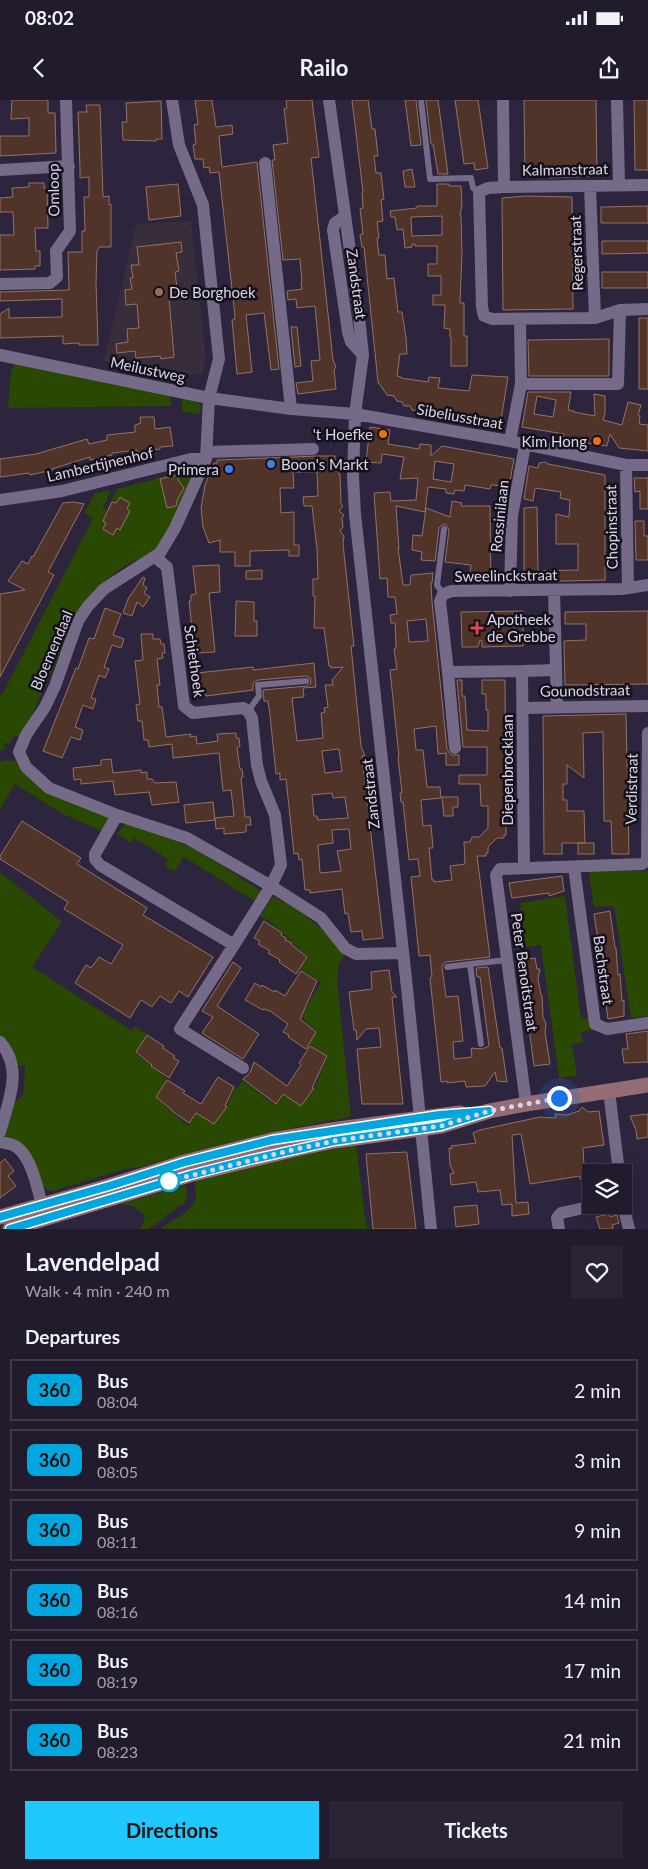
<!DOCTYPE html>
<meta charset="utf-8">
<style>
body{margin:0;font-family:Lato,sans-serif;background:#2a2436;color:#f1f3f6;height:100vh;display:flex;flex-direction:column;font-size:19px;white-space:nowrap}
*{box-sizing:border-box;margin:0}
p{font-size:16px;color:#a2a1aa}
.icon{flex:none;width:28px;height:28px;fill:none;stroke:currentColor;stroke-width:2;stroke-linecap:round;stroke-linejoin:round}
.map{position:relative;height:1129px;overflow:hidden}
.details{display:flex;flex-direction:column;background:#221b2e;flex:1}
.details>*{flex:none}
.badge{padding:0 10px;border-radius:8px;font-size:18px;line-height:32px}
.controls{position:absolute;left:582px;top:1064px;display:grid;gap:10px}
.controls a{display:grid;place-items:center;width:50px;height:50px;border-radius:0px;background:#221b2e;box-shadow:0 5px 20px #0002,0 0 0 1px #3f394a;font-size:25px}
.you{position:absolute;width:25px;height:25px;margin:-12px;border:4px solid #fff;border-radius:50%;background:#1a73e8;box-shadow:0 0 0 8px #1a73e833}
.map>.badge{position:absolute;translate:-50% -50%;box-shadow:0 0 0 2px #fff}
h2{padding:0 25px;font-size:19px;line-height:45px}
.round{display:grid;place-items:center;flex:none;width:52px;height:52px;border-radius:0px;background:#2a2436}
.overview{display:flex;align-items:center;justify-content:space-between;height:85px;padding:0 25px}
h1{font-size:24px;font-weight:700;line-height:38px}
.cta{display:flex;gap:10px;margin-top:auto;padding:10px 25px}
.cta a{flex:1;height:58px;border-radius:0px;background:#20c9fd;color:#111;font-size:20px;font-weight:700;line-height:58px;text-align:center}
.cta a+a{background:#2a2436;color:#f1f3f6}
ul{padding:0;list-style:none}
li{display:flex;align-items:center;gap:15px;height:62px;margin:0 10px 8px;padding:0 15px;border:2px solid #3f394a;border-radius:0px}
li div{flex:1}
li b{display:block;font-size:19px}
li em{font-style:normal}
li .badge{min-width:55px;font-weight:700;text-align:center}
.status{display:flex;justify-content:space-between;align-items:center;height:35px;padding:0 25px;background:#221b2e;direction:ltr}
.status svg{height:14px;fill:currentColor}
header{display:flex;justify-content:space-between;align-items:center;height:65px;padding:0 25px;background:#221b2e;font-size:22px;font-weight:700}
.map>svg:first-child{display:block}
.education{fill:#382d3b}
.green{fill:#294802}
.building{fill:#503329;stroke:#937367;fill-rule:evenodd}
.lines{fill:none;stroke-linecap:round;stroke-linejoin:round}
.lane{stroke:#756b88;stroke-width:6}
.street{stroke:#756b88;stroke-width:12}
.secondary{stroke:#936c76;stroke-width:15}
.line-casing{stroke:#fff;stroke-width:11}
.line{stroke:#00a6de;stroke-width:8}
.walk{stroke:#dbd6e6;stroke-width:5;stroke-dasharray:0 9}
.education-dot{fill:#8d6e63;stroke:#14101b;stroke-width:2}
.food-dot{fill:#e8710a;stroke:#14101b;stroke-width:2}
.shop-dot{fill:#3f7fe0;stroke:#14101b;stroke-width:2}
.health-dot{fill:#e0444e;stroke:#14101b;stroke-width:2}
.stop-dot{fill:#fff;stroke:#00a6de;stroke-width:2.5}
.labels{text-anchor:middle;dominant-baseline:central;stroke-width:5;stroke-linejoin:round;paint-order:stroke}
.street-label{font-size:15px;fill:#dbd6e6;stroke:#14101b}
.poi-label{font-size:15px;fill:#dbd6e6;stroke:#14101b;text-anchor:start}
</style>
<div class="status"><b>08:02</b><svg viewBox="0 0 49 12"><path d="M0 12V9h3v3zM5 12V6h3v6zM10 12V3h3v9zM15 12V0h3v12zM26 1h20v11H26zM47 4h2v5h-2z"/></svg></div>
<header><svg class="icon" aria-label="back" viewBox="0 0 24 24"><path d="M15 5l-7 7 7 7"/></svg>Railo<svg class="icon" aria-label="share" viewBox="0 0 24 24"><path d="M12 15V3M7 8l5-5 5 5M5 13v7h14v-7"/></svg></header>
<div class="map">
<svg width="648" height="1129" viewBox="0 0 648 1129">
<rect width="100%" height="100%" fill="#2d243d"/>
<path class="education" d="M191,121L206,259L202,274L174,276L104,261L136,124Z"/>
<path class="green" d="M14,264L170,294L171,306L8,308L11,271Z
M182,297L195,299L201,306L200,314L182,311Z
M196,365L197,367L157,453C128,458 96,486 80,509L22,637L14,636L10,643L4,644L5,649L0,651V594L2,595L93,418L84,413L95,393L111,390L103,408L108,411V407L117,389L148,381L180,371V366Z
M8,660L15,661L22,667L114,719L106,733L61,713L15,684L0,710V662Z
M125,723L160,734L197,750L261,791L254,801L184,757L175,771L165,766L168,759L134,738L131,743L117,734Z
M595,771H648V916L631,918L614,806L594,807L589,776L591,772Z
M0,772L62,822L32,867L132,931L135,926L147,934L135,953L167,979L156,997L182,1021L188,1025L196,1013L214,1024L227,1007L235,987L237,989L243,980L275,1006L283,995L301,1006L315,987L328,956L309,944L317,932L301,917L321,882L300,869L308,857L272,823L260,816L271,799L274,797C303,810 325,831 346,854L339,864L337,878L351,1017C278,1029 207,1048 136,1068L125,1069L52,1091L47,1090L45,1087L42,1088L2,1036L11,1004L22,997L24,990L25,965L15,966L0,938Z
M565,796L581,919L592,918L593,930L581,932L583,943L572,944L577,976L559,978L541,845L526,847L520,803Z
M356,1045L366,1125L371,1129H161C171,1120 189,1114 195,1101C198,1094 193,1088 196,1081L293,1057Z
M186,1085L187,1099L185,1103L179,1106L149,1129H140L145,1118L143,1113L132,1106L121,1104Z"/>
<path class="building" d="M12,0H48V13H55L56,53L0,56V36H29V18L11,19Z
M195,0H212L216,27L232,25L233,34L219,36L222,67L257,62L279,269L271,270L264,213L246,215L252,272L237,274L232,220H234L235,216L219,72L210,73L209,67L204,68L203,59H195L193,45L196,44L194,25L198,24Z
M286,0H312L319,57L311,58L333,260L336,267L334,270L336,289L298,294L296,283L313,281L311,261L320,260L315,206L297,208L296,199L288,200L287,191L302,189L301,182H302L300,159L283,160L272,60H275L273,45L288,43L284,9L287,8Z
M352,0H368L372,29H375L378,56H374L376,73H381L384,99L381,100L383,121L377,122L379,138H377L379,155H385L387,179L394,178L398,212H402L406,237L407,254H400L397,276L401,277V278L428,282L429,277L440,278L438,288L469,291L472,275L508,277L501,320L453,317L452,320L427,315L428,312L412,310L410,306H404L402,302L397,301L394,296L387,295L378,282L364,147H362L360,135L363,134L360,109L363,108L362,92H363Z
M405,0H416L421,45L411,46Z
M426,0H438L448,74H438L433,44H431Z
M455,0H478L488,68L475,70L474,63L464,64Z
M524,0H596L597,76L549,78V76H525Z
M634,0H648V70H635Z
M161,1L162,39H156V41L123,40L122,22H127L126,3Z
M86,5H100L103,97L109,96V105L111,104V147H99L97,151L96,183L98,245H79V243L63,244V236L0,238V214L9,208V218L62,217V199L0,201V192L69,190L68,152H82V131H85L84,97H89V77L80,78V69L78,12H87Z
M412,69L415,87H405L403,71Z
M29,83H44V88H47L48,128H35L36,151H40V166H35V169L0,170V135H14L13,112H0V98L13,97L12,88L29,87Z
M178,84L181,116L149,120L146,87Z
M437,84H449V86H461L462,105L460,115H461L462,154L460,203H464V236H467V266H451V237H450V229L444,228L445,205H433V195H441V176H428V164H437V146H415V144H412V147L405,148L403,129L397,130L395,117H391L390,111L417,108V106H437ZM442,116V135L412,136L411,117Z
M525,96L572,97L573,209L503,210L502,98Z
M648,106V123H601V107Z
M602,141H648V153L602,154Z
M181,142L182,152L176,153L179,171L175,172L178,196L169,197L174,257L161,259L160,256L136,258L135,251L117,253L116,244L128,242L127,229L139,228L137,204L126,205L125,190L132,189L130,178H133L131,165H139L137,147Z
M602,172H648V188H602Z
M639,218H648V289H639Z
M291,227H297L301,266L295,267Z
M609,239V276H529L528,240Z
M528,292H571L568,310L574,311V312L595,316L594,294L605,296V313L603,320L622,325L628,302L641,305L638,315L640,316L639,324L648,325V351L619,348L610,334L607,346L563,339L564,334L522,327ZM537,296L556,300L553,317L534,314Z
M140,317H154L155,329L170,327L173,346L160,347V349L153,350L137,352V350L112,353V355L90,360V357L52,369V370L30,375L29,373L0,377V359L36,354L87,339L89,344L107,340V335L135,332V325L141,323Z
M370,327L390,330L388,344L419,349L420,344L431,345V356L442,346L514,359L509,386L491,385L490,389L465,385L464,391L455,390L454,394L446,393V389L428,387L425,412L396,406L399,449L398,448L403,485H410L411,475L433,473L432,483H431L432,502L447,649L451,655H459V665H446V653L438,654L436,626L414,629L416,650H423L427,687H440L441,698L421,700L423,726L431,725L433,748H429L432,780H434V782L452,780L450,766L465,764L464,742H470L472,737H479L488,728V706H481L480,684H459V675H487V647H463L457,580H462V596H465L467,630L488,631V610H486V594H482V580H505L506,735H504V738H497L488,747V753H486V756H477L490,857L446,862L442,865V867L446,897L458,896L463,941L453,942L454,959L472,957L471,948L482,949L489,946L480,877H477L476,868L488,867L500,948H502L507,982L497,981L495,972L485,986L466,987L465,981L447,983V981L441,982L430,878L432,877L430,855L419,856L411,777L420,776L418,759L409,760L403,702H401L400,693H402L398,657H399L390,570L397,569L394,549L396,548V544L395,523H391L390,515L397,514L395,497H388L387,478L380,479L374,393L390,392L391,401L416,400L418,378L400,379L404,357L382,354L381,363L366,362ZM435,361L454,364L451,382L433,379ZM426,519L428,541L409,542L407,521Z
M317,356H335V365H338L339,374H340L341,404L343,406L339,411L344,415L342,418L343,427L340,431L344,436L343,444L354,546H351L361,646L365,656H362L383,838L363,840L362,831L351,832L348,813L345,814L342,789L310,793V790H305L302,759L299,760L298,753L294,754L286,679L280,680V673L276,674L270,615L268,601H264L263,590L307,586L311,583L310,578L306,576L258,580L253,583V590L206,596L205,592L199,593L197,573L253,567V570L314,563L316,587L303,588L304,597L292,598L297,641L323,638L321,613L325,612L324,608L328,607L325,585H333L332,580L343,567L331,568V566H329L324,528H314L315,496H313V479H318L317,449L312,406H304L303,397L318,396L317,372H293L294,388H280L281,413L294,412V445H299V456H289V450L250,451V466H235V452H220V440L209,443L203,427L201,408L205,385L214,363H217V360ZM339,649L342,671L325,673L322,651ZM332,693L333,698L345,697L348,718L318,720L317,716H314L312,695ZM349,729L351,749L337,751L341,771L320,773L318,745L333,743L332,730Z
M546,362L548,364L605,375V480L524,482L527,472H524V408L537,407L538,471L578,470V444H556V414L569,417L570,400L560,398L561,392L535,388L533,401L524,399L529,366L538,368L539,363Z
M178,375V380L184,388L178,398L176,406L167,408L160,379Z
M634,378H648V409H640V391L635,392Z
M120,397L130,403L127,409L130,411L120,430L117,428L113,435L103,429L106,423L103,421L112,402L116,403Z
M452,401L462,403L461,406H490L491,482L477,483V478H469L471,465L445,462L449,430L445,424L442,425L439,428L435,461L421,460L422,452L412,450L413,435L422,436L426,408L450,417Z
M73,402L84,404L48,472L54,475L0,577V494L25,490L8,481L22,461L28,464L32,456L33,457L63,403Z
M635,421H644V436H648V460H636Z
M219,465L220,492L209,493L215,552L197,553L196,547H194L189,501H191V495L196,494L193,466Z
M262,470V479H246V471Z
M143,477L145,478L143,485L147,488L144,493L150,497L143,507L137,502L132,516L123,513L128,499Z
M236,501L254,502V521H257V536H235Z
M105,508L121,514L113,535L124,539L121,548L112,545L104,567L109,569L105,578L99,575L91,598L96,599L93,609L83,605L75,627L83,630L80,640L71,637L62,658L43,651L76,568L78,569L89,538L94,539Z
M523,511V546L482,547V541L480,540L478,547H462L461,512Z
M648,511V584L565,585L564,541L586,540V524H565V512Z
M141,534H153V539H160L161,544H164L165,553H162L163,558L157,559L160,585H157L159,607H162L166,637L191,634L190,637L196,636L197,644L218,641L217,634L236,633V638H239L240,646L237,648L240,669H242L243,677L241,678L245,717H250L251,725H246V732L224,734V728L216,729L215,718L234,716L231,690L223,691L219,653L173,658L172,644L149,647L148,640H144L142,621H138L136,605L140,604L135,561L143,560Z
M626,614L629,754H612L611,721H604L603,632L583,633L584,678L567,665V684H563V700H567V711H584L585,743H562V754H544L543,616Z
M111,659L113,673L141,670V673L147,672V679H152L155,683L176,682L179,702L152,705L149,692L115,695L113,681L81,684V679L74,680L73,668L101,665V660Z
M442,697H458V707H453V716H444Z
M213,702L215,720L186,723L184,705Z
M22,721L81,758L77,764L147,808L143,815L213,857L188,897L179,891L171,903L160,896L152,907L141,900L130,918L75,883L86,865L91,868L99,857L111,864L123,845L64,809L68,802L0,759V756Z
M578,743H594V754H578Z
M562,776L564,791L549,796V793L512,798L509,783Z
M610,811L615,848H616L618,875L620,874L622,901L624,900V916L608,919L598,847L596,840H598L594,814Z
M264,821L282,833L281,835L286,838L285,840L292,843L291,844L307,857L296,874L279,862L280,860L268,853L270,851L258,844L260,841L254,838Z
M535,858L537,869H540L538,879L541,895H542L543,917L546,924L545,932L550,964L534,966L520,860Z
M233,862L241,868L217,906L259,934L243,959L202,933L213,917L202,911Z
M389,870L392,892L397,897H392L403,1004H362L357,949L381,947L379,928L366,929L357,940L356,930H354L349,892L372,889L371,872Z
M301,871L317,881L300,919L316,932L306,949L288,937L289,935L283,932L288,924L270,911L264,909L263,910L245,900L255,883L261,887L262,885L274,892L275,890L285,896Z
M648,931V962L624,963L622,949H628L626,934Z
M147,935L164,946L163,948L175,956L173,958L179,961L169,978L151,966L152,965L136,952Z
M310,946L327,956L312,988H314L301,1006L283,994L276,1004L243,979L250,973L254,962L287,986L301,965L299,963Z
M218,977L234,987L225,1006L227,1007L214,1024L196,1013L189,1023L172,1011V1010L156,997L167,980L185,991L183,993L201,1004Z
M582,1007L588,1012L599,1011L604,1045L583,1048L584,1065L596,1063L597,1072H591V1077L580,1079V1076L530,1084L521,1034L512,1035L516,1103L528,1102L529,1114L512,1116V1104L502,1105L500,1090L478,1092L476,1082L451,1085L450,1074L454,1073L450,1065L449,1048L452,1049L451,1046L476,1043L473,1033L480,1030L540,1017L556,1018L555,1014L567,1015L579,1011Z
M648,1014V1037L637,1039L636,1030L630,1016Z
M406,1052L407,1053L416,1129H373L366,1054Z
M5,1059L14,1071L8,1076L16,1086L0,1098V1063Z
M477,1105L479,1124L456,1127L454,1107Z
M609,1114L610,1117L617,1115L619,1123L612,1125L613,1129H600L596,1117Z"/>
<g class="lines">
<path class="lane" d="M421,0L430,79L471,78L473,88L479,92
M443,494L437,485L444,429
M248,611L259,596L258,585L306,581
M447,867L470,864
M481,944L470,864L507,860"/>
<path class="street" d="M172,0L179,45L203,105L219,259L209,298L206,359L175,428L160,453L104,489L88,506L78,521L55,586L45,607L26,635L19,652L26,667L49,688L117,715L187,738L271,786L321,818L345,848L356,854L403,853
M329,0L358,208L363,255L355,314L353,377L355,414L407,888L431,1129
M503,0L504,87
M617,0L619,84
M265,63L291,309
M0,70L69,66
M648,85L504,87L488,88L479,92L482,207L484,216L492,219L595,218L620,210L648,209
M590,86L595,218
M344,117L335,123L333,130L348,232L351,242L363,255
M0,184L50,183L57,177L56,151L70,131L66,0
M0,255L209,298L291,309L355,314L510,341L626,365H648
M521,284H618L620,210
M510,341L521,284L520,219
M207,352L313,349
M626,365L628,488
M0,400L62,391L191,359H206
M155,457L167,467L184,606L193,613L243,608L248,611L252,618L257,665L261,681L275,715L281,765L271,786L234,845
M554,490L557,607
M510,491L512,416L525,345
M522,571L556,570
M448,572L440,501L443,494L452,491L622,489L648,485
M523,608L648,606
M455,648L448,572L522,571L524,768
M117,715L95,754V759L100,765L234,845L180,929L243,968
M574,767L595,924L607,929L648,923
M0,942C24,969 8,1002 0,1032
M609,991L619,1072
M526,1004L496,775L500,769L642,764L647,760L648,633
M0,1042C7,1043 13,1044 18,1048C33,1060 39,1095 44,1113
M623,1105L629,1129
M559,1129L557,1118L561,1113L598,1105"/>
<path class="secondary" d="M0,1117L109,1086L185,1062L272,1040L338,1029L460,1013
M10,1129L189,1075L292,1050L334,1041L441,1026L489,1011L526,1004L648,985"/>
</g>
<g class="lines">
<defs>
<path id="line" d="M0,1117L109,1086L185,1062L272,1040L439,1015L489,1011L441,1026L334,1041L249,1060L190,1075L10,1129"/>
</defs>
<use href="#line" class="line-casing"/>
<use href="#line" class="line"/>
<path class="walk" d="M169,1081L292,1050L334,1041L441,1026L489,1011L559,998"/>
</g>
<circle class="education-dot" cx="159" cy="192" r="5"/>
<g class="food-dot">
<circle cx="383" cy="334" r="5"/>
<circle cx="597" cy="341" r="5"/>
</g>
<g class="shop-dot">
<circle cx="271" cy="364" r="5"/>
<circle cx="229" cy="369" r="5"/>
</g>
<path class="health-dot" d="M474.5 520.5h5v5h5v5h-5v5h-5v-5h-5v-5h5z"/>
<circle class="stop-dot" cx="169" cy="1081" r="10"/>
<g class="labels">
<g class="street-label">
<text transform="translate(565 69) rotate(-1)">Kalmanstraat</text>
<text transform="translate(53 90) rotate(-91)">Omloop</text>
<text transform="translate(576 153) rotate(-92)">Regerstraat</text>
<text transform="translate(357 184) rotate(82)">Zandstraat</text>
<text transform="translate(148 269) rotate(12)">Meilustweg</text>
<text transform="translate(460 316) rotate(10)">Sibeliusstraat</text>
<text transform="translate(100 364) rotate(-13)">Lambertijnenhof</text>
<text transform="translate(499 416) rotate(-84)">Rossinilaan</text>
<text transform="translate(611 427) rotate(-91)">Chopinstraat</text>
<text transform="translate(506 475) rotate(-1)">Sweelinckstraat</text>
<text transform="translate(51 550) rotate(-67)">Bloemendaal</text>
<text transform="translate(195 561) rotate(82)">Schiethoek</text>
<text transform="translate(585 590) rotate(-1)">Gounodstraat</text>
<text transform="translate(507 670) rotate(-90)">Diepenbrocklaan</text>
<text transform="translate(631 689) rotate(-89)">Verdistraat</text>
<text transform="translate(370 694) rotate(-96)">Zandstraat</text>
<text transform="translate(604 870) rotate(82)">Bachstraat</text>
<text transform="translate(525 872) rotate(82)">Peter Benoitstraat</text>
</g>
<g class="poi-label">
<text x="169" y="192">De Borghoek</text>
<text x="373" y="334" text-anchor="end">'t Hoefke</text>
<text x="587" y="341" text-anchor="end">Kim Hong</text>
<text x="281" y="364">Boon's Markt</text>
<text x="219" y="369" text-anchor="end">Primera</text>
<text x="487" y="519">Apotheek<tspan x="487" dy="17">de Grebbe</tspan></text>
</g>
</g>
</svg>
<div class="controls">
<a><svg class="icon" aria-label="layers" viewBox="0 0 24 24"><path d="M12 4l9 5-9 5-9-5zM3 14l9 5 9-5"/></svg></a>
</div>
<div class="you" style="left:559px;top:998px"></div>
</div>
<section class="details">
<div class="overview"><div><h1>Lavendelpad</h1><p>Walk · 4 min · 240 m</p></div><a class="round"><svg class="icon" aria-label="heart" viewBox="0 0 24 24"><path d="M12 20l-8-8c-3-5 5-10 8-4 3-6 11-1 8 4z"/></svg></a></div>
<h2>Departures</h2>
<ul>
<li><span class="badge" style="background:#00a6de;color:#111">360</span><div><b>Bus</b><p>08:04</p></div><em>2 min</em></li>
<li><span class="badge" style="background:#00a6de;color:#111">360</span><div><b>Bus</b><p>08:05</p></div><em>3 min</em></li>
<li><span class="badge" style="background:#00a6de;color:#111">360</span><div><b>Bus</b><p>08:11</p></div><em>9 min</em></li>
<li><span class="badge" style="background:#00a6de;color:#111">360</span><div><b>Bus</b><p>08:16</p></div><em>14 min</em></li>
<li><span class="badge" style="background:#00a6de;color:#111">360</span><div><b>Bus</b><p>08:19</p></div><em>17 min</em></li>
<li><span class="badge" style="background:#00a6de;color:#111">360</span><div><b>Bus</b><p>08:23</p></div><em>21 min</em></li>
</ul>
<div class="cta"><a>Directions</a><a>Tickets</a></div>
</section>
